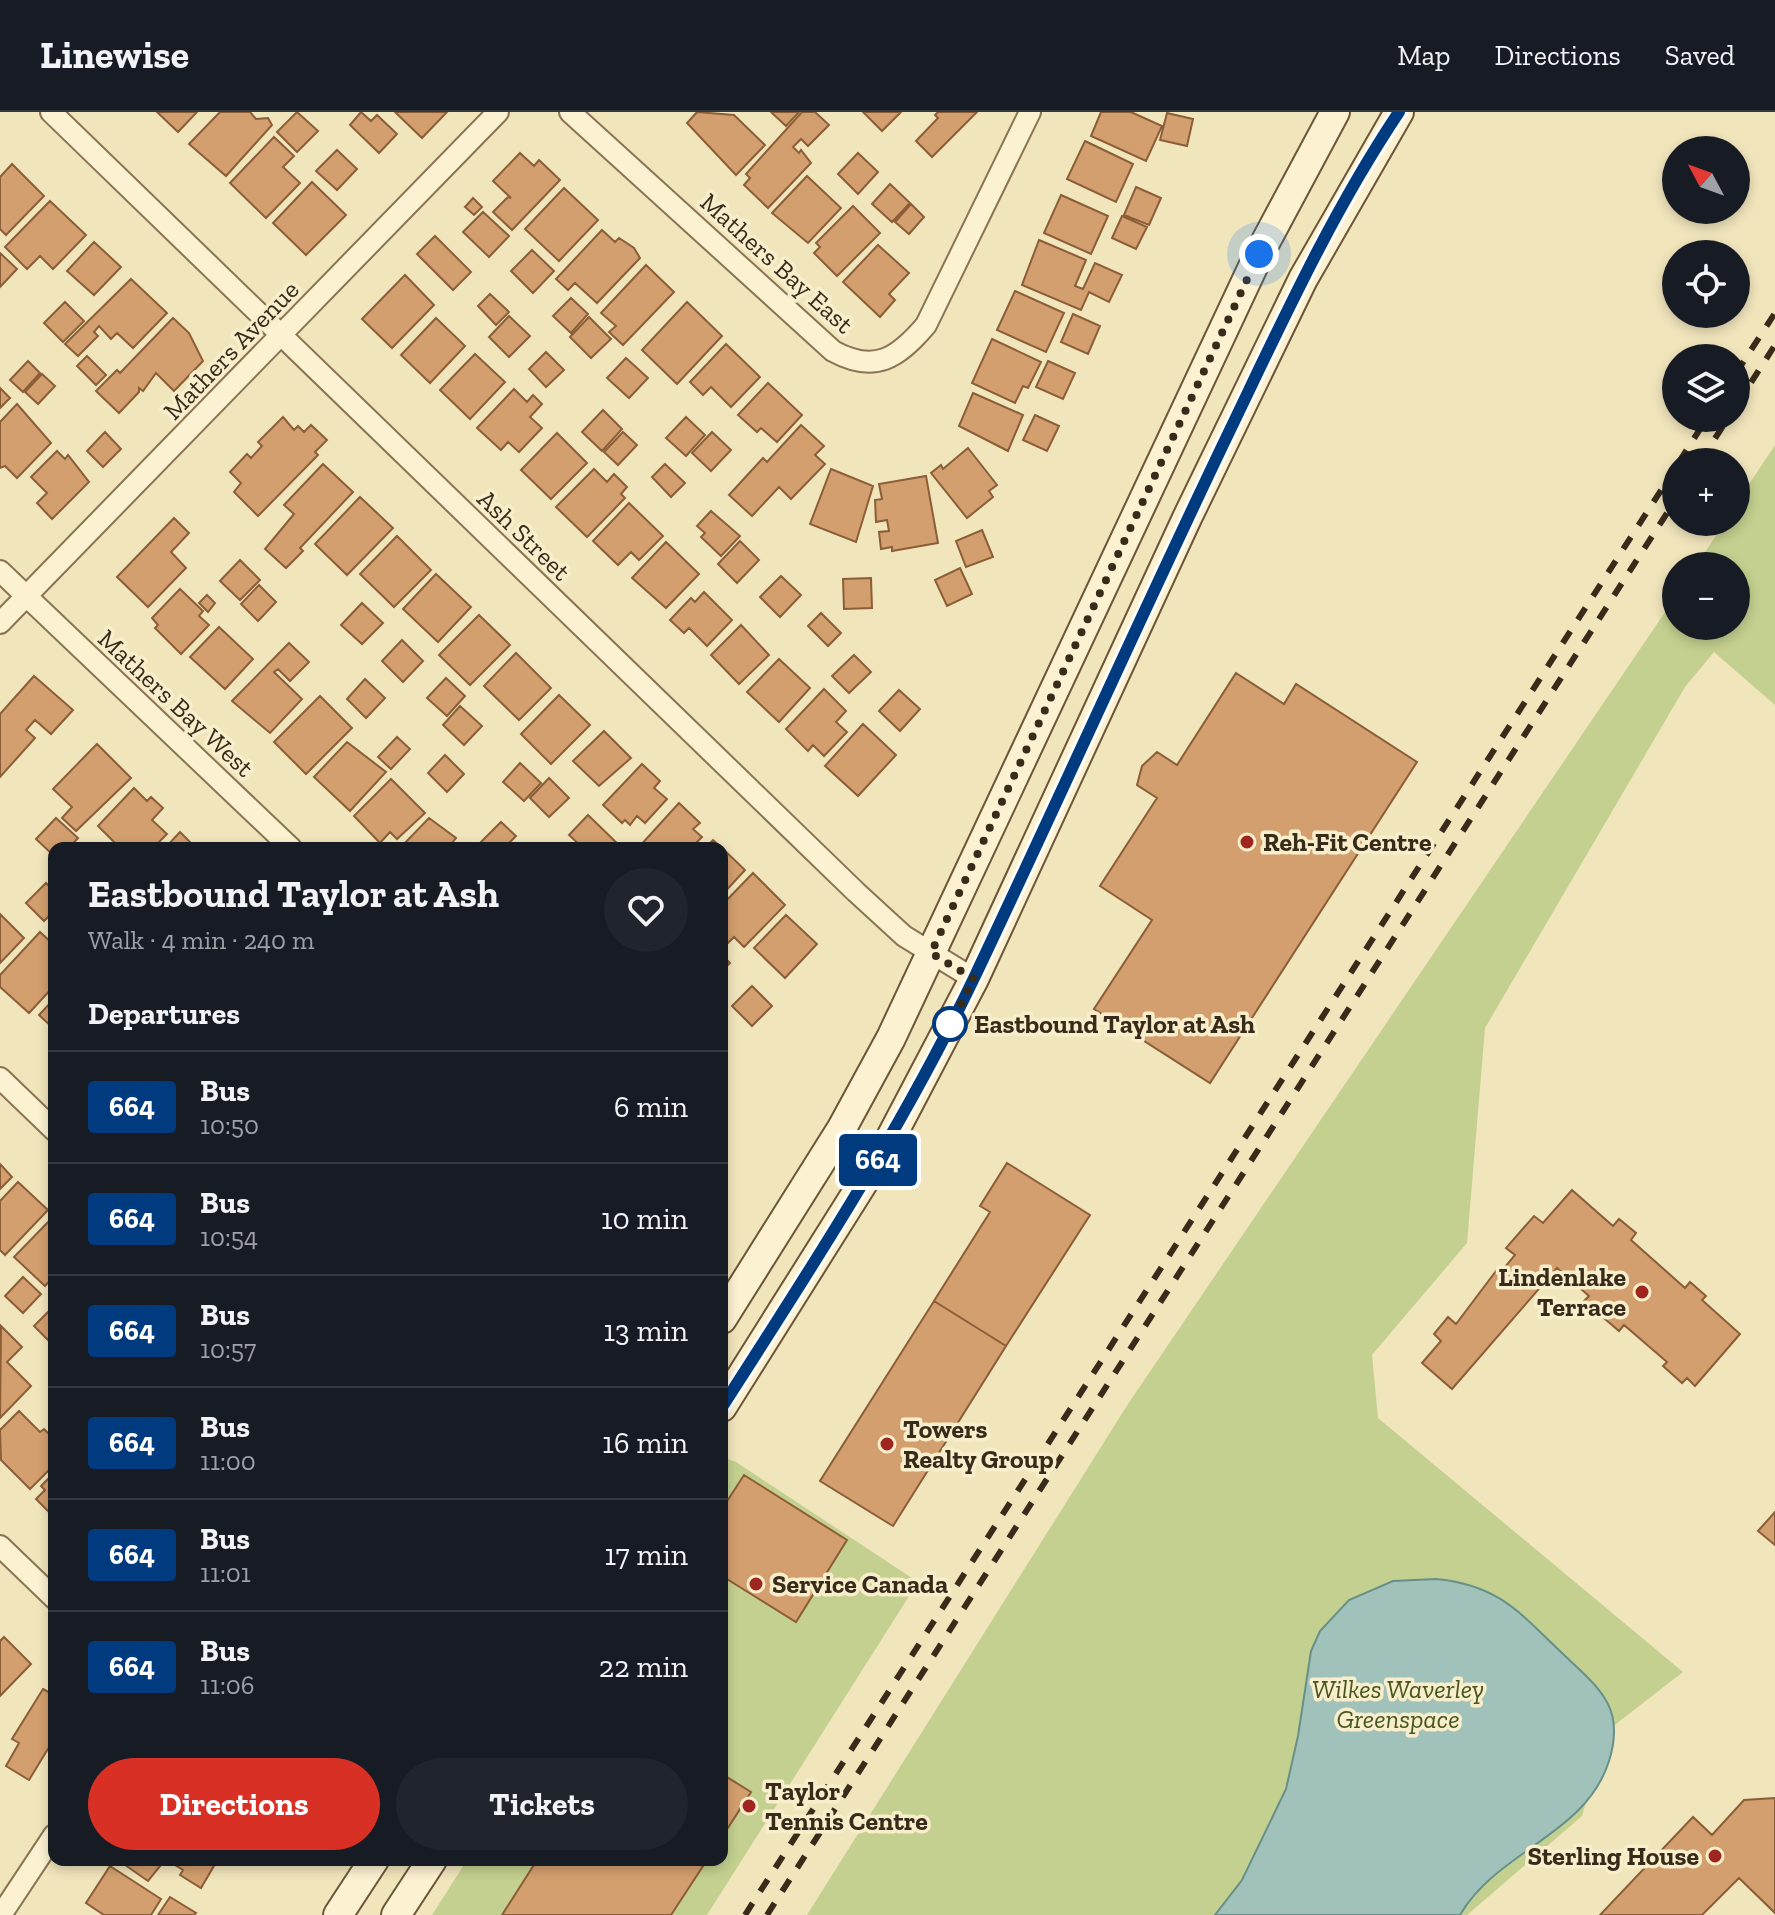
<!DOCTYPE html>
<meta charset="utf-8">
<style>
body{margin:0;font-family:"Zilla Slab",serif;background:#20242c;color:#f1f3f6;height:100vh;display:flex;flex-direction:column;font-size:30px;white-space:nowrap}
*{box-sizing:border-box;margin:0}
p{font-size:26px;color:#9ea1a6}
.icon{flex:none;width:44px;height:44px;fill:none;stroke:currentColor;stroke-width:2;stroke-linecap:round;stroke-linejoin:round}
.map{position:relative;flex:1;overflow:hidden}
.details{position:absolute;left:48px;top:730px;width:680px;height:1024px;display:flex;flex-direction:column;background:#171b24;border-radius:16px;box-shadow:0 4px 12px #0003}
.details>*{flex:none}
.badge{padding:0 16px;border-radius:6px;font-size:28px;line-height:52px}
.needle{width:52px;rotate:311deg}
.fabs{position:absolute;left:1662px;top:24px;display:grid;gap:16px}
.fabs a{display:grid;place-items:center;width:88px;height:88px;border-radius:50%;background:#171b24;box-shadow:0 4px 12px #0003;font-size:40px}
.you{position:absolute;width:40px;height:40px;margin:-20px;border:6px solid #fff;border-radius:50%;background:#1a73e8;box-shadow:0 0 0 12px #1a73e833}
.map>.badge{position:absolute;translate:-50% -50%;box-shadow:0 0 0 4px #fff}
h2{padding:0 40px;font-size:30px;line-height:72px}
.round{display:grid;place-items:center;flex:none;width:84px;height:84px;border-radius:42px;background:#20242c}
.head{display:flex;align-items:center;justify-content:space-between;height:136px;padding:0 40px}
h1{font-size:38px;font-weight:700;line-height:60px}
.button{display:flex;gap:16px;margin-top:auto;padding:16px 40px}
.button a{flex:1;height:92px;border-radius:48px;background:#d93025;color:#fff;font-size:32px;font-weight:700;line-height:92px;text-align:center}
.button a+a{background:#20242c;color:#f1f3f6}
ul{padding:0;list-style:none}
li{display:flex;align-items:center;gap:24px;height:112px;padding:0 40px;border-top:2px solid #363941}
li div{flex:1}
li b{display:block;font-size:30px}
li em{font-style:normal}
li .badge{min-width:88px;font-weight:700;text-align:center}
header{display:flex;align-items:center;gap:48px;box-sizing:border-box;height:112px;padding:0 40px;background:#171b24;border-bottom:2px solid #363941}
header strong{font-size:38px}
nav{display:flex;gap:44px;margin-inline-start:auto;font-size:28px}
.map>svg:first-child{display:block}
.green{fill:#c4d08f}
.water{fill:#a0c2ba;stroke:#679089;stroke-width:2}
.building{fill:#d39f6e;stroke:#8b5e38;stroke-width:2}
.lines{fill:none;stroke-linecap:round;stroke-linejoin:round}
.street-casing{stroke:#8a7454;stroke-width:24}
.secondary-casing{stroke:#6c5538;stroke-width:32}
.street{stroke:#fcf1d0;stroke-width:20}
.secondary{stroke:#fcf1d0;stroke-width:28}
.rail{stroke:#382b1a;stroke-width:6;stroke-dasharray:14 14;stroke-linecap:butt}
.line-casing{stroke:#fff;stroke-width:18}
.line{stroke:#003b80;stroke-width:12}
.walk{stroke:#382b1a;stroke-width:8;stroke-dasharray:0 14.4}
.poi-dot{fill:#9e261f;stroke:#f8eecc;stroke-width:3}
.stop-dot{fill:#fff;stroke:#003b80;stroke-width:4}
.labels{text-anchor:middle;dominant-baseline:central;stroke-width:7;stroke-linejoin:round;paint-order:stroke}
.street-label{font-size:26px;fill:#382b1a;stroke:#f8eecc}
.poi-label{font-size:26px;font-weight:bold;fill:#382b1a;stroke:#f8eecc;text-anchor:start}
.stop-label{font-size:26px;font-weight:bold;fill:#382b1a;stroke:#f8eecc;text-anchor:start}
.park-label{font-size:26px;font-style:italic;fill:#45561f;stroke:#f8eecc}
</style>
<header>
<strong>Linewise</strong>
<nav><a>Map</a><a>Directions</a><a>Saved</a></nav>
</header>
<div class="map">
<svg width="1775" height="1803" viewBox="0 0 1775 1803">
<rect width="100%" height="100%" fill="#f1e5bc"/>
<path class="green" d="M1775,333V593L1714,540L1685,575L1485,916L1467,1131L1372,1243L1378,1306L1683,1560L1607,1619L1582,1704L1467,1803H807L1128,1292L1676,484V514H1736V454H1696L1725,410H1736V392Z
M722,1345L736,1350L918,1470L707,1803H432L467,1748H722Z"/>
<path class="water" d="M1436,1467C1499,1473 1520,1501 1563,1542C1599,1576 1626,1595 1609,1649C1586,1723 1498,1738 1460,1803H1215L1242,1768L1286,1677L1298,1624L1311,1539L1320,1519L1349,1488L1393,1469Z"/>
<path class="building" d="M157,0H197L178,20Z
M220,0H250L256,7L268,6L272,13L226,64L189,32Z
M297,0L318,19L297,40L277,20Z
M361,0L371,9L377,3L397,22L379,41L350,13Z
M395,0H447L422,26Z
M697,0L734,3L765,33L736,63L687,11Z
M771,0H799L786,14Z
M802,0H815L829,13L808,34L801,27L793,35L799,41L801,38L811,51L768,96L744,73L750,66L746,62Z
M863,0H901L882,19Z
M938,0H977L932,45L916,29L938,6L935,3Z
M1101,0H1131L1162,14L1146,49L1091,24Z
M1167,1L1193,7L1187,34L1160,28Z
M274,25L294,44L283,55L300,71L266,106L230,71Z
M1085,29L1133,52L1116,90L1067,67Z
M337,38L357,57L337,78L316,59Z
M520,41L534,54L539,48L560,68L512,118L493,100L508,85L511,86L493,69Z
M858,41L878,60L858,82L838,62Z
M12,52L44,84L6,123L0,117V65Z
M807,64L841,96L808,131L772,101Z
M312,70L346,103L306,143L273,111Z
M890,72L910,91L892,110L872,92Z
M1136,75L1161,86L1149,113L1124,103Z
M564,76L598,108L559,149L525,117Z
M1061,83L1108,104L1091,142L1044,121Z
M473,86L482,95L474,103L465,95Z
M50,89L86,123L53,157L40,144L27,157L5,135Z
M911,92L924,105L909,122L895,110Z
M853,94L880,121L837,164L814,141L820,135L816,131Z
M483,100L509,124L489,145L463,120Z
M1122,104L1147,115L1136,137L1112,126Z
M602,118L615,130L619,126L634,136L640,146L597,191L575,171L568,178L556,167Z
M435,124L471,160L453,178L417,142Z
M1039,128L1086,148L1075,174L1083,177L1095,151L1122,163L1109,190L1089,180L1081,198L1022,173Z
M94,130L121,155L94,183L67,159Z
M878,133L909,161L889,182L895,188L880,205L843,170Z
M532,138L554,159L533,181L511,159Z
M0,141L17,157L0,175Z
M646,153L674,180L623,233L609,220L616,214L601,201Z
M405,163L434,193L392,236L362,207Z
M131,167L167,201L133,236L117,221L111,227L99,214L94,220L98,224L78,244L65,232Z
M1015,179L1064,201L1046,240L997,218Z
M490,182L509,200L496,213L478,194Z
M571,186L588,202L571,221L553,204Z
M65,190L84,209L63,230L44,211Z
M687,190L722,224L677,272L642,238Z
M1073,202L1100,214L1088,242L1061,230Z
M509,204L530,224L509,245L489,225Z
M589,205L611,227L591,246L570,225Z
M173,206L189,221L203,249L174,279L156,261L143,279L139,276V280L119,301L96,279L117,258L120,261Z
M436,206L465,234L430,271L401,243Z
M992,227L1041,250L1028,276L1023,274L1015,291L972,271Z
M726,232L760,265L731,295L711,275L703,283L690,270Z
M546,240L564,258L546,275L529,257Z
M475,242L505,270L470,307L440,278Z
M87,244L106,263L96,273L77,254Z
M626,246L648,266L629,286L607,266Z
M28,249L40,261L23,280L10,268Z
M1048,249L1075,261L1063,287L1036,275Z
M42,262L55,274L38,292L25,280Z
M768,271L802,303L777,330L761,316L757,320L738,303Z
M0,276L10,286L0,296Z
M514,277L527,290L533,283L542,292L530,305L542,316L519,340L508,330L501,338L477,316Z
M973,281L1023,303L1008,339L959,314Z
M17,292L51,331L17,366L5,354L0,356V310Z
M603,298L622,317L602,339L582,320Z
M1035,303L1059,314L1047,339L1023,328Z
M283,305L294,318L298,314L304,320L311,313L327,328L315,340L318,343L258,404L234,380L241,371L230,360L247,342L251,346L262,334L258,330Z
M686,305L705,323L686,344L666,326Z
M801,313L824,334L815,343L825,352L791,387L779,375L752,404L729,383L763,346L767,350Z
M105,320L121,337L103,355L87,339Z
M623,320L637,333L618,353L604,340Z
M712,320L731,338L711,359L692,341Z
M557,321L587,351L551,387L521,358Z
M968,336L997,373L989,379L993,385L967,406L931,361L941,353L943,357Z
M57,339L65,347L68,343L89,370L52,407L37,391L47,381L31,365Z
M323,352L353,380L300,436L303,439L286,456L265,437L294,402L284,393Z
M665,352L685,371L671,385L652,365Z
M594,357L607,370L614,362L627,375L621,382L625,386L587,425L556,395Z
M831,357L873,374L856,430L810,412Z
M926,364L938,431L892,439V435L881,437L879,420L889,419L887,408L876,410L875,388L882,387L879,372Z
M360,385L393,416L347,463L315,432Z
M629,391L663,424L639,448L631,440L618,453L593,429Z
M711,399L740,424L721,444L701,425L705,421L697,414Z
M174,406L189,421L171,440L186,456L148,495L117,465Z
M982,418L993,445L966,455L956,429Z
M397,424L431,458L394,495L360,462Z
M740,429L759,448L737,471L718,452Z
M666,430L699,462L666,496L632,466Z
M240,448L260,468L240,488L220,469Z
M960,456L972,482L947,494L935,468Z
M436,462L471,495L438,530L403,497Z
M781,464L801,483L780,505L760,485Z
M871,466L872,496L844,497L843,467Z
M259,473L276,490L258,509L241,492Z
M180,477L203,499L199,504L209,513L181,542L155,516L158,513L152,506Z
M704,480L732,508L707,534L689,516L684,521L670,508L691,486L695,490Z
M207,483L215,491L208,500L199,491Z
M362,491L383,511L362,532L341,513Z
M821,501L841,521L828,534L808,514Z
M479,503L510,533L470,573L439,543Z
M741,513L769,543L739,572L711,543Z
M219,515L253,547L225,577L190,545Z
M402,528L423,549L403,570L382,549Z
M289,531L309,550L290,569L278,557L274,560L302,587L270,621L232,589Z
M516,541L551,576L519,608L484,574Z
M854,543L871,560L849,581L832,564Z
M779,547L810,576L779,610L747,580Z
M1236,561L1284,592L1296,572L1417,650L1210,971L1094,897L1152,808L1100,774L1157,686L1137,673L1142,654L1157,640L1177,653Z
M34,564L73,598L51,622L35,608L26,618L35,626L0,665V602Z
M446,566L465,584L447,604L427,586Z
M365,567L385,586L366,606L347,587Z
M824,577L846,599L836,610L847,620L824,644L813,633L808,639L786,617Z
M899,578L920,597L900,619L879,599Z
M559,583L590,613L551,652L521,622Z
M320,584L352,616L306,662L274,630Z
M460,594L482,614L464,633L443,613Z
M863,612L896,643L858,684L825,654Z
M604,619L631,646L599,674L573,649Z
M397,625L410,637L391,657L378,645Z
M347,630L386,660L350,699L314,665Z
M97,632L131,666L76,719L62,706L72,695L53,677Z
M445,643L464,662L447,680L428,661Z
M520,651L541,671L524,689L503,670Z
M642,652L660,669L654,676L667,687L645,711L637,704L630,713L625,708L622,711L603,693Z
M549,666L569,686L549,705L530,686Z
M391,667L425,701L397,727L390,720L380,731L354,704Z
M134,676L147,689L151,685L163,696L152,708L167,722L153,736H120L98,714Z
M679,691L700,711L693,717L702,725L691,736H638Z
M588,703L620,734L618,736H583L569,723Z
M56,706L78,726L69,736H54V744L36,727Z
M429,706L456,726L448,736H400Z
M501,710L516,724L504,736H487L481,730Z
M180,720L196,736H165Z
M713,728L722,736H705Z
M722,736L745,758L722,783Z
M753,761L785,793L744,835L734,825L727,832L722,828V793Z
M46,771L54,779V799L44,809L26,791Z
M0,802L24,826L0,851Z
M786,803L817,832L785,866L754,836Z
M40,820L54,833V874L29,901L0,875V863Z
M722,843L730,851L722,859Z
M752,874L772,894L752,914L732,894Z
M54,887V917L39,903Z
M1007,1051L1090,1103L1006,1234L934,1189L990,1100L980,1094Z
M0,1052L12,1065L0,1077Z
M18,1070L48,1098L5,1143L0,1138V1089Z
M1572,1078L1613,1114L1619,1107L1636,1121L1631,1128L1685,1176L1690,1170L1706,1184L1702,1188L1740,1222L1695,1274L1687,1266L1682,1271L1663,1254L1667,1250L1624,1213L1619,1219L1584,1189L1589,1184L1557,1156L1452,1277L1422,1251L1441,1229L1434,1222L1448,1205L1456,1212L1496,1159L1500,1161L1515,1143L1506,1136L1534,1104L1543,1111Z
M53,1105L54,1164L45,1174L14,1145Z
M23,1165L41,1182L23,1201L5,1184Z
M934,1189L1006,1234L893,1414L820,1369Z
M54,1194V1232L53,1233L34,1214Z
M1,1214L22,1235L7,1250L31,1274L0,1306Z
M19,1299L40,1320L44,1317L54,1327V1353L30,1377L1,1348L0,1318Z
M54,1361V1401L51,1402L36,1387L45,1378L41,1374Z
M744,1363L847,1428L796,1510L722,1464V1397Z
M1775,1400V1433L1758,1419Z
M4,1525L31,1552L0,1584V1529Z
M43,1577L54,1583V1627L29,1668L6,1654L19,1631L12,1627Z
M722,1662L751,1680L722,1725Z
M1775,1686V1801L1739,1766L1702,1803H1600L1693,1705L1712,1723L1744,1688Z
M118,1748H165L148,1769Z
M167,1748H208L215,1752L201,1776L180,1763L183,1758Z
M537,1748H707L671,1803H502Z
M110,1754L161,1787L151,1803H104L86,1791Z
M170,1785L196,1801L194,1803H158Z"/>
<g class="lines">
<defs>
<path id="street" d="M51,0L856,780L904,824L974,867
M570,0L833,239C875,262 898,246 926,213L1030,0
M0,459L291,736
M0,511L498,0
M0,966L54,1018
M0,1434L54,1486
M1,1803L54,1723"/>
<path id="secondary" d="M722,1207L842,1016L891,926L1259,142L1335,0
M722,1295L888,1031L974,867L1187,406L1303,167L1399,0
M338,1803L374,1748
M396,1803L432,1748"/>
</defs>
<use href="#street" class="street-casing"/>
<use href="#secondary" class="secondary-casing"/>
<use href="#street" class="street"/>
<use href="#secondary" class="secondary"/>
<path class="rail" d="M1736,261L1775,201
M1736,294L1775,233
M1679,350L1707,306
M1700,350L1728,306
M745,1803L1676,355
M767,1803L1676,387"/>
</g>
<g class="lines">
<defs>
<path id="line" d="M722,1295C812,1155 903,1015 975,864C1061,683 1143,499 1230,318C1282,210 1332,100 1399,0"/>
</defs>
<use href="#line" class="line-casing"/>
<use href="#line" class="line"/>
<path class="walk" d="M950,912L946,921L974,867L931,841L1259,142"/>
</g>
<g class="poi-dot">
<circle cx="1247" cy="730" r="8"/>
<circle cx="1642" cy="1180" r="8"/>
<circle cx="887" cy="1332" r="8"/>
<circle cx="756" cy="1472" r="8"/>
<circle cx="749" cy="1694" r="8"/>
<circle cx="1715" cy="1744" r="8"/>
</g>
<circle class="stop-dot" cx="950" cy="912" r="16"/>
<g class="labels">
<g class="street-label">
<text transform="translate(777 151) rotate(42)">Mathers Bay East</text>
<text transform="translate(231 238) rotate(-46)">Mathers Avenue</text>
<text transform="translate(524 423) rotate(44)">Ash Street</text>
<text transform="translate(176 591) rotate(43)">Mathers Bay West</text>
</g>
<g class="poi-label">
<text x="1263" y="730">Reh-Fit Centre</text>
<text x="1626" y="1165" text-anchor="end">Lindenlake<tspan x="1626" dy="30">Terrace</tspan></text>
<text x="903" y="1317">Towers<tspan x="903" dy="30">Realty Group</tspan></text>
<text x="772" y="1472">Service Canada</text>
<text x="765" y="1679">Taylor<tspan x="765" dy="30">Tennis Centre</tspan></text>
<text x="1699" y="1744" text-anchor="end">Sterling House</text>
</g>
<g class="stop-label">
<text x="974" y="912">Eastbound Taylor at Ash</text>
</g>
<g class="park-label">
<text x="1398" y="1577">Wilkes Waverley<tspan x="1398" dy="30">Greenspace</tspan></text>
</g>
</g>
</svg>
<div class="fabs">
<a><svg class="needle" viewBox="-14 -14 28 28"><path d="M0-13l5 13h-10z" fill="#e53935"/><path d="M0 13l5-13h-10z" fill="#9ea1a6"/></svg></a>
<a><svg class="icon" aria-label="locate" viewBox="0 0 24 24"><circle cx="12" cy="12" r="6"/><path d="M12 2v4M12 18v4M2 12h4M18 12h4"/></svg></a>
<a><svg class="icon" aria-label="layers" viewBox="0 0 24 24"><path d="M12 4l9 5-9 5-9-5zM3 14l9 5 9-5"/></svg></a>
<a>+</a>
<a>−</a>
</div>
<div class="you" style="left:1259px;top:142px"></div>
<b class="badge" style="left:878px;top:1048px;background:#003b80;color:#fff">664</b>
<section class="details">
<div class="head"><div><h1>Eastbound Taylor at Ash</h1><p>Walk · 4 min · 240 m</p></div><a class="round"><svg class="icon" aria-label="heart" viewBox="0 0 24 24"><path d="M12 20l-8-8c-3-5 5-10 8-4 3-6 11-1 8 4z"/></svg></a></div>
<h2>Departures</h2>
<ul>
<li><span class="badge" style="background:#003b80;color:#fff">664</span><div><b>Bus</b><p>10:50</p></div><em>6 min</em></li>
<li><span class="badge" style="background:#003b80;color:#fff">664</span><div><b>Bus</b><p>10:54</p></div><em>10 min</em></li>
<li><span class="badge" style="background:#003b80;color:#fff">664</span><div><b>Bus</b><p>10:57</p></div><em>13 min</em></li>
<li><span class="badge" style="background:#003b80;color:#fff">664</span><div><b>Bus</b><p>11:00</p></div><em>16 min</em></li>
<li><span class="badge" style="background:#003b80;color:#fff">664</span><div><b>Bus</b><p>11:01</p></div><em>17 min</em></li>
<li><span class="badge" style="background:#003b80;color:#fff">664</span><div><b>Bus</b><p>11:06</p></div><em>22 min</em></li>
</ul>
<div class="button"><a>Directions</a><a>Tickets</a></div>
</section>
</div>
